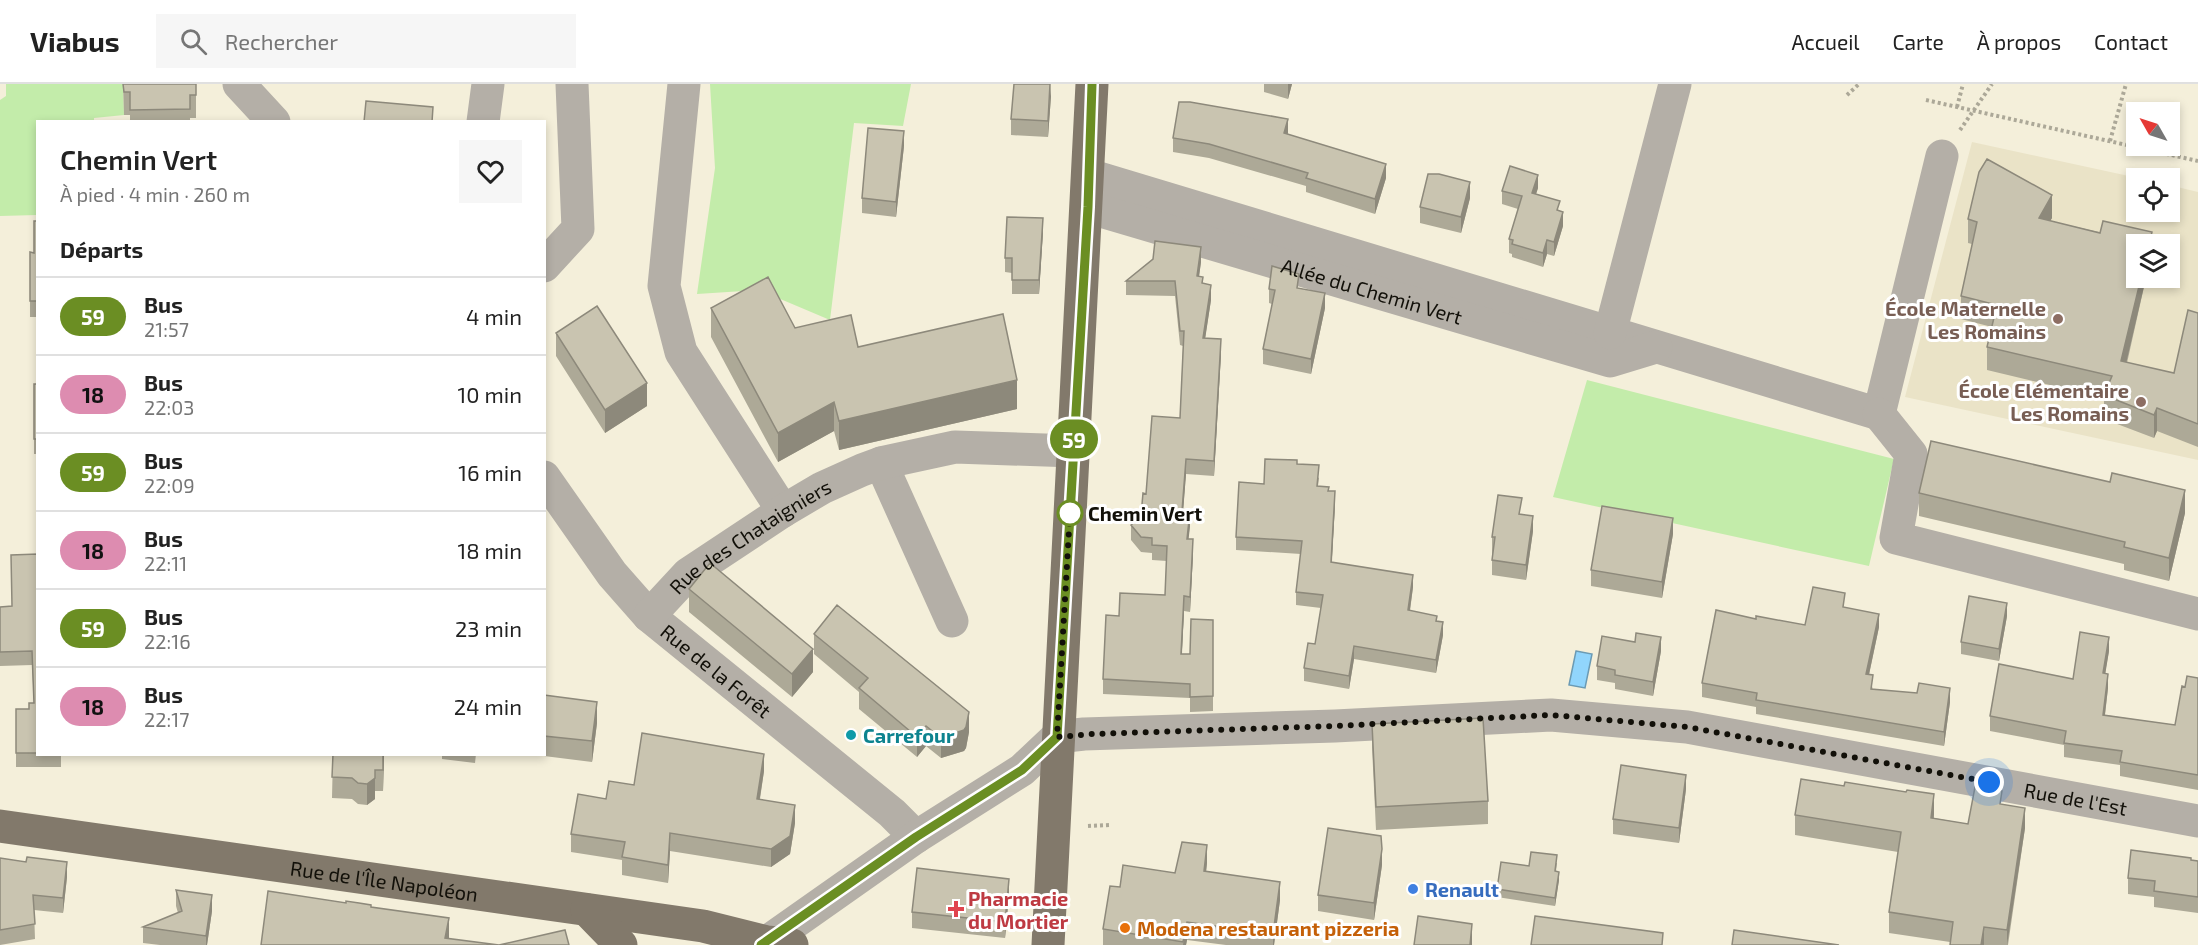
<!DOCTYPE html>
<html lang="fr">
<meta charset="utf-8">
<style>
body{margin:0;font-family:"Exo 2",sans-serif;background:#f6f6f6;color:#222;height:100vh;display:flex;flex-direction:column;font-size:22px;white-space:nowrap}
*{box-sizing:border-box;margin:0}
p{font-size:20px;color:#767676}
.icon{flex:none;width:33px;height:33px;fill:none;stroke:currentColor;stroke-width:2;stroke-linecap:round;stroke-linejoin:round}
.map{position:relative;flex:1;overflow:hidden}
.details{position:absolute;left:36px;top:36px;width:510px;height:636px;display:flex;flex-direction:column;background:#fff;border-radius:0px;box-shadow:0 3px 9px #0003}
.details>*{flex:none}
.badge{padding:0 12px;border-radius:20px;font-size:21px;line-height:39px}
.needle{width:39px;rotate:309deg}
.controls{position:absolute;left:2126px;top:18px;display:grid;gap:12px}
.controls a{display:grid;place-items:center;width:54px;height:54px;border-radius:0px;background:#fff;box-shadow:0 3px 9px #0003;font-size:30px}
.you{position:absolute;width:30px;height:30px;margin:-15px;border:4px solid #fff;border-radius:50%;background:#1a73e8;box-shadow:0 0 0 9px #1a73e833}
.map>.badge{position:absolute;translate:-50% -50%;box-shadow:0 0 0 3px #fff}
h2{padding:0 24px;font-size:22px;line-height:54px}
.round{display:grid;place-items:center;flex:none;width:63px;height:63px;border-radius:0px;background:#f6f6f6}
.summary{display:flex;align-items:center;justify-content:space-between;height:102px;padding:0 24px}
h1{font-size:28px;font-weight:600;line-height:45px}
ul{padding:0;list-style:none}
li{display:flex;align-items:center;gap:18px;height:78px;padding:0 24px;border-top:2px solid #e0e0e0}
li div{flex:1}
li b{display:block;font-size:22px}
li em{font-style:normal}
li .badge{min-width:66px;font-weight:700;text-align:center}
header{display:flex;align-items:center;gap:36px;box-sizing:border-box;height:84px;padding:0 30px;background:#fff;border-bottom:2px solid #e0e0e0}
header strong{font-size:28px}
nav{display:flex;gap:33px;margin-inline-start:auto;font-size:21px}
.search{width:420px;height:54px;background:#f6f6f6;display:flex;align-items:center;gap:15px;box-sizing:border-box;padding:0 21px;border-radius:0px;color:#767676;font-size:22px}
.map>svg:first-child{display:block}
.built{fill:#eae3c7;fill-rule:evenodd}
.green{fill:#c3ecaa}
.water{fill:#91d5fc;stroke:#6b9ab3;stroke-width:1.5}
.lines{fill:none;stroke-linecap:round;stroke-linejoin:round}
.path{stroke:#aca898;stroke-width:4;stroke-dasharray:3 3;stroke-linecap:butt}
.minor{stroke:#b4afa7;stroke-width:33}
.major{stroke:#82796b;stroke-width:33}
.wall{fill:#ada997}
.shaded-wall{fill:#8d897b}
.building{fill:#c9c4b0;stroke:#8d897b;stroke-width:1.5}
.line-casing{stroke:#fff;stroke-width:14}
.line{stroke:#6b8e23;stroke-width:9}
.walk{stroke:#121009;stroke-width:6;stroke-dasharray:0 10.8}
.education-dot{fill:#8d6e63;stroke:#fff;stroke-width:2}
.stop-dot{fill:#fff;stroke:#6b8e23;stroke-width:3}
.culture-dot{fill:#0f9aa8;stroke:#fff;stroke-width:2}
.shop-dot{fill:#3f7fe0;stroke:#fff;stroke-width:2}
.health-dot{fill:#e0444e;stroke:#fff;stroke-width:2}
.food-dot{fill:#e8710a;stroke:#fff;stroke-width:2}
.labels{text-anchor:middle;dominant-baseline:central;stroke-width:6;stroke-linejoin:round;paint-order:stroke}
.street-label{font-size:20px;fill:#121009;stroke:#fff}
.education-label{font-size:20px;font-weight:bold;fill:#785e54;stroke:#fff;text-anchor:end}
.stop-label{font-size:20px;font-weight:bold;fill:#121009;stroke:#fff;text-anchor:start}
.culture-label{font-size:20px;font-weight:bold;fill:#0d838f;stroke:#fff;text-anchor:start}
.shop-label{font-size:20px;font-weight:bold;fill:#366cbe;stroke:#fff;text-anchor:start}
.health-label{font-size:20px;font-weight:bold;fill:#be3a42;stroke:#fff;text-anchor:start}
.food-label{font-size:20px;font-weight:bold;fill:#c56008;stroke:#fff;text-anchor:start}
</style>
<header>
<strong>Viabus</strong>
<div class="search"><svg class="icon" aria-label="search" viewBox="0 0 24 24"><circle cx="10" cy="10" r="6"/><path d="M15 15l6 6"/></svg>Rechercher</div>
<nav><a>Accueil</a><a>Carte</a><a>À propos</a><a>Contact</a></nav>
</header>
<div class="map">
<svg width="2198" height="861" viewBox="0 0 2198 861">
<rect width="100%" height="100%" fill="#f4efda"/>
<path class="built" d="M1972,58L2138,94H2136V128H2169V101L2198,108V376L1905,313ZM2136,160H2169V194H2136Z"/>
<path class="green" d="M6,0H123L124,31L94,34V37L38,38L37,131L0,132V16L6,12Z
M710,0H911L903,42L854,39L830,236L759,206L697,210L715,84Z
M1587,296L1894,375L1869,482L1553,413Z"/>
<path class="water" d="M1576,567L1592,570L1585,604L1569,601Z"/>
<g class="lines">
<path class="path" d="M1847,11L1859,0
M1926,16L2198,77
M1957,23L1963,0
M1960,46L1992,0
M2110,57L2126,0
M1088,742L1109,741"/>
<g class="minor">
<path d="M239,0L274,38"/>
<path d="M684,0L664,202L681,268L783,427"/>
<path d="M483,38L488,0"/>
<path d="M1089,91L1879,330L1942,72"/>
<path id="s1" d="M1087,123L1610,277L1656,263"/>
<path d="M544,182L578,145L572,0"/>
<path d="M1610,249L1675,0"/>
<path d="M1879,330L1911,370L1896,454L2198,530"/>
<path d="M881,379L952,537"/>
<path id="s2" d="M544,393L612,490L649,532L892,729L916,753"/>
<path id="s3" d="M649,532L688,490L783,427L822,404L862,386L881,379L955,363L1074,367"/>
<path id="s4" d="M767,858L916,753L1022,686L1057,653L1084,650L1335,642L1551,631L1687,643L2198,737"/>
</g>
<g class="major">
<path id="s5" d="M0,742L703,842L767,858L792,861"/>
<path d="M587,826L621,861"/>
<path d="M1048,861L1092,0"/>
</g>
</g>
<path class="wall" d="M123,0H196V34H190V38H130V31H124Z
M1264,0H1292L1288,15L1264,8Z
M1051,12L1048,53L1011,51V35Z
M1287,50L1386,94L1375,130L1306,108V102L1209,74L1173,68V54Z
M904,62L896,133L862,129V114Z
M1538,104L1536,110L1560,127L1563,142L1554,172L1547,170L1543,183L1512,173V170L1509,169V155L1518,125L1502,120V107Z
M1470,114L1461,149L1420,139V123Z
M2052,134L2050,137L2152,160L2136,194H2146L2127,279L2174,289L2198,229V363L2157,347L2154,354L2104,335V314L1987,286V263L1992,243L1961,235V212L1972,160L1968,159V135Z
M38,137V233H30V168L34,169Z
M1043,148L1039,210H1012V189L1005,188V174Z
M1201,178L1199,192L1211,216L1205,254L1221,270L1214,392L1186,390L1183,427L1190,442L1188,455L1193,470L1190,528L1184,527L1182,570H1190L1213,536V627L1190,628V614L1103,610V595L1119,532L1165,511L1167,477L1152,476V469L1141,468L1131,456V441L1141,432L1146,410L1180,334L1183,262L1180,261L1175,212L1126,211V197Z
M1299,204L1325,224L1311,290L1263,280V265L1272,220L1269,219V205Z
M711,224L858,263L1017,325L839,366L834,347L778,378L711,253Z
M556,249L647,322L605,349L556,272Z
M34,300H38V370H34Z
M1297,380L1319,394L1318,402L1329,407L1335,420L1332,478L1413,503L1410,527L1437,537L1443,551L1436,589L1354,575L1349,605L1304,597V584L1315,560L1321,524L1296,521V508L1301,470L1236,466V453L1264,400Z
M1919,409L2185,429L2169,497L2124,486V480L1919,432Z
M1521,430L1533,447L1526,496L1492,491V453Z
M1673,450L1662,514L1591,502V486Z
M38,470V670H61V683H16V625H29L34,619L32,581L0,582V523L12,522Z
M689,505L813,588L792,613L689,528Z
M1845,524L1879,543L1869,591L1873,606L1950,618L1944,662L1756,630V623L1702,613V599L1805,541Z
M2007,532L1999,577L1961,570V558Z
M814,550L969,648L966,664L964,667L941,674L926,662L917,673L859,625V608L814,570Z
M1661,567L1653,612L1615,605V599L1597,596V582Z
M2109,567L2105,589L2108,604L2105,631L2175,641L2185,603L2198,594V706L2120,692V681L2064,673V661L1990,647V632L2073,595Z
M544,611L597,639L592,678L528,670H544Z
M1372,640L1488,717V740L1376,746L1372,663Z
M333,670H384L383,707H375V715L367,721L358,720L352,715L332,714Z
M442,670H476L475,679L442,675Z
M764,687L760,715L795,739L790,770L771,783L670,767L668,799L622,791V776L571,768V750L606,715L634,701Z
M1686,705L1679,759L1613,750V735Z
M2002,720L2025,744L2008,861H1950V858L1889,849V828L1898,768L1795,751V731L1934,730V734L1968,740Z
M0,774L67,793L63,829L34,826L35,855L0,861Z
M2191,777H2198V829L2154,823V813L2128,810V794Z
M1207,779L1206,788L1280,816L1274,861H1226L1187,856L1186,861H1103V845L1120,803L1175,789Z
M1557,779L1556,787L1559,796L1555,822L1497,813V805L1529,782Z
M1382,781L1374,836L1318,827V811Z
M176,806L212,827L207,861H160L143,859V843L178,829L176,822Z
M1009,811L1005,854L912,844V828Z"/>
<path class="shaded-wall" d="M1051,0V12L1048,53V37Z
M1288,0H1292L1288,15Z
M1288,35V49L1284,63V49Z
M904,47V62L896,133V118Z
M1386,80V94L1375,130V115Z
M1538,91V104L1532,122V109Z
M1470,98V114L1461,149V133Z
M2052,111V134L2039,157V134Z
M1563,128V142L1554,172V158Z
M1043,134V148L1039,210V196Z
M2152,148V160H2149Z
M1547,156V170L1543,183V169Z
M1201,163V178L1197,207V192Z
M2141,194H2146L2121,301V277Z
M1211,201V216L1203,269V254Z
M1325,209V224L1311,290V275Z
M1221,255V270L1214,392V377Z
M1017,296V325L839,366V337Z
M647,299V322L605,349V326Z
M834,318V347L778,378V349Z
M2157,324V347L2154,354V331Z
M1186,375V390L1182,442V427Z
M2185,406V429L2169,497V474Z
M1335,407V420L1331,490V478Z
M1190,427V442L1187,470V455Z
M1533,432V447L1526,496V481Z
M1673,434V450L1662,514V498Z
M1193,455V470L1190,528V513Z
M1413,491V503L1408,539V526Z
M1184,512V527L1181,585V570Z
M2007,519V532L1999,577V565Z
M1879,530V543L1866,604V590Z
M1443,538V551L1436,589V576Z
M1661,553V567L1653,612V598Z
M2109,553V567L2103,604V589Z
M1354,562V575L1349,605V592Z
M813,565V588L792,613V590Z
M2108,590V604L2103,646V631Z
M1950,604V618L1944,662V648Z
M597,618V639L592,678V657Z
M969,628V648L966,664L964,667L941,674V654Z
M926,642V662L917,673V653Z
M383,670H384L383,707Z
M764,670V687L757,732V715Z
M375,686V715L367,721V700Z
M1686,691V705L1679,759V744Z
M1934,710V730L1931,754V734Z
M795,721V739L790,770L771,783V765Z
M2025,724V744L2007,861V846Z
M670,749V767L668,799V781Z
M1207,761V779L1204,805V787Z
M1382,765V781L1374,836V819Z
M67,778V793L63,829V814Z
M1559,788V796L1555,822V814Z
M1009,795V811L1005,854V838Z
M1280,798V816L1274,861H1273V850Z
M212,811V827L207,861H206V852Z
M449,834V855L445,854Z
M1187,838V856L1186,861H1183Z
M1472,840V861H1470Z
M1984,843V861H1981Z"/>
<path class="building" d="M123,0H196V11H190V25L130,26V8H124Z
M1014,0H1050L1048,37L1011,35Z
M366,17L433,23L432,38H364Z
M1179,18H1190L1288,35L1284,49L1386,80L1375,115L1306,94L1308,89L1209,60L1173,54Z
M868,44L904,47L896,118L862,114Z
M1987,75L2052,111L2039,134L2100,149L2103,137L2152,148L2149,160H2136V194H2141L2121,277L2174,289L2188,226L2198,229V340L2157,324L2154,331L2104,311L2112,292L1987,263L1997,221L1961,212L1977,138L1968,135L1979,88Z
M1510,82L1538,91L1532,109L1560,117L1557,126L1563,128L1554,158L1547,156L1543,169L1512,160L1513,156L1509,155L1522,112L1502,107Z
M1428,90H1439L1470,98L1461,133L1420,123Z
M1007,133L1043,134L1039,196H1012V174H1005Z
M34,137H38V217H30V168L34,169Z
M1155,157L1201,163L1197,192L1203,193L1202,199L1211,201L1203,254L1221,255L1214,377L1186,375L1182,427H1190L1187,455H1193L1190,513L1184,512L1181,570H1190L1191,535L1213,536V612L1190,613V600L1103,595L1106,531L1119,532L1120,509L1165,511L1167,462L1152,461V454L1141,453L1131,441L1141,432L1143,409L1146,410L1152,332L1180,334L1184,247H1180L1175,197H1126L1153,175Z
M1272,182L1299,190L1297,204L1325,209L1311,275L1263,265L1275,206L1269,205Z
M768,193L795,244L851,231L858,263L1003,230L1017,296L839,337L834,318L778,349L711,224Z
M597,222L647,299L605,326L556,249Z
M34,300H38V355H34Z
M1931,357L2110,398L2112,389L2185,406L2169,474L2124,463L2125,458L1919,409Z
M1265,375L1297,376V380L1319,381L1317,402L1329,403L1328,407H1335L1331,478L1413,491L1408,526L1437,532L1436,537L1443,538L1436,576L1354,562L1349,592L1304,584L1308,559L1315,560L1323,511L1296,508L1302,457L1236,453L1239,398L1264,400Z
M1498,411L1522,414L1519,430L1533,432L1526,481L1492,476L1495,453H1492Z
M1602,422L1673,434L1662,498L1591,486Z
M38,470V669H16V625H29V619H34L32,567L0,568V523L12,522L11,471Z
M710,479L813,565L792,590L689,505Z
M1813,503L1845,509L1843,523L1879,530L1866,590L1873,591L1871,605L1917,609L1919,599L1950,604L1944,648L1756,616L1757,609L1702,599L1716,526L1756,535V532L1805,541Z
M1969,512L2007,519L1999,565L1961,558Z
M837,521L969,628L966,643L964,646L941,654L926,642L917,653L859,604L868,594L814,550Z
M2080,548L2109,553L2103,589L2108,590L2103,631L2175,641L2182,602L2185,603L2187,592L2198,594V691L2120,678L2122,667L2064,659L2066,647L1990,632L1999,580L2073,595Z
M1636,549L1661,553L1653,598L1615,591V586L1597,582L1602,552L1635,558Z
M544,611L597,618L592,657L544,652Z
M1483,634L1488,717L1376,723L1372,640Z
M642,649L764,670L757,715L795,721L790,752L771,765L670,749L668,781L622,773L625,758L571,750L578,710L606,715L609,697L634,701Z
M333,670H383V686H375V694L367,700L358,699L352,694L332,693Z
M1621,681L1686,691L1679,744L1613,735Z
M1801,695L1844,702L1845,698L1906,708L1907,706L1934,710L1931,734L1968,740L1975,703L2002,707L2000,720L2025,724L2007,846L1984,843L1981,861H1950L1953,838L1889,828L1901,748L1795,731Z
M1328,744L1381,752L1382,765L1374,819L1318,811Z
M1182,758L1207,761L1204,787L1280,798L1273,850L1187,838L1183,858L1103,845L1110,802L1120,803L1123,781L1175,789Z
M2131,766L2191,774V776L2198,777V813L2154,807L2155,797L2128,794Z
M1531,768L1557,771L1555,787L1559,788L1555,814L1497,805L1501,778L1529,782Z
M27,773L67,778L63,814L33,811L35,840L0,846V774L26,778Z
M917,784L1009,795L1005,838L912,828Z
M176,806L212,811L206,852L143,843L182,827Z
M268,807L346,819V817L359,819L371,821V823L449,834L445,854L499,861L565,846L569,861H261Z
M1418,832L1472,840L1470,861H1414Z
M1535,832L1663,849L1662,861H1531Z
M1734,846L1839,861H1732Z"/>
<g class="lines">
<defs>
<path id="line" d="M761,861L916,753L1022,686L1057,653L1088,123L1092,0"/>
</defs>
<use href="#line" class="line-casing"/>
<use href="#line" class="line"/>
<path class="walk" d="M1070,429L1057,653L1093,650L1335,642L1551,631L1687,643L1989,698"/>
</g>
<g class="education-dot">
<circle cx="2058" cy="235" r="6"/>
<circle cx="2141" cy="318" r="6"/>
</g>
<circle class="stop-dot" cx="1070" cy="429" r="12"/>
<circle class="culture-dot" cx="851" cy="651" r="6"/>
<circle class="shop-dot" cx="1413" cy="805" r="6"/>
<path class="health-dot" d="M953 816h6v6h6v6h-6v6h-6v-6h-6v-6h6z"/>
<circle class="food-dot" cx="1125" cy="844" r="6"/>
<g class="labels">
<g class="street-label">
<text stroke="none"><textPath href="#s1" startOffset="297">Allée du Chemin Vert</textPath></text>
<text stroke="none"><textPath href="#s3" startOffset="130">Rue des Chataigniers</textPath></text>
<text stroke="none"><textPath href="#s2" startOffset="261">Rue de la Forêt</textPath></text>
<text stroke="none"><textPath href="#s4" startOffset="1382">Rue de l'Est</textPath></text>
<text stroke="none"><textPath href="#s5" startOffset="388">Rue de l'Île Napoléon</textPath></text>
</g>
<g class="education-label">
<text x="2046" y="224">École Maternelle<tspan x="2046" dy="23">Les Romains</tspan></text>
<text x="2129" y="306">École Elémentaire<tspan x="2129" dy="23">Les Romains</tspan></text>
</g>
<g class="stop-label">
<text x="1088" y="429">Chemin Vert</text>
</g>
<g class="culture-label">
<text x="863" y="651">Carrefour</text>
</g>
<g class="shop-label">
<text x="1425" y="805">Renault</text>
</g>
<g class="health-label">
<text x="968" y="814">Pharmacie<tspan x="968" dy="23">du Mortier</tspan></text>
</g>
<g class="food-label">
<text x="1137" y="844">Modena restaurant pizzeria</text>
</g>
</g>
</svg>
<div class="controls">
<a><svg class="needle" viewBox="-14 -14 28 28"><path d="M0-13l5 13h-10z" fill="#e53935"/><path d="M0 13l5-13h-10z" fill="#767676"/></svg></a>
<a><svg class="icon" aria-label="locate" viewBox="0 0 24 24"><circle cx="12" cy="12" r="6"/><path d="M12 2v4M12 18v4M2 12h4M18 12h4"/></svg></a>
<a><svg class="icon" aria-label="layers" viewBox="0 0 24 24"><path d="M12 4l9 5-9 5-9-5zM3 14l9 5 9-5"/></svg></a>
</div>
<div class="you" style="left:1989px;top:698px"></div>
<b class="badge" style="left:1074px;top:355px;background:#6b8e23;color:#fff">59</b>
<section class="details">
<div class="summary"><div><h1>Chemin Vert</h1><p>À pied · 4 min · 260 m</p></div><a class="round"><svg class="icon" aria-label="heart" viewBox="0 0 24 24"><path d="M12 20l-8-8c-3-5 5-10 8-4 3-6 11-1 8 4z"/></svg></a></div>
<h2>Départs</h2>
<ul>
<li><span class="badge" style="background:#6b8e23;color:#fff">59</span><div><b>Bus</b><p>21:57</p></div><em>4 min</em></li>
<li><span class="badge" style="background:#dd8cb0;color:#111">18</span><div><b>Bus</b><p>22:03</p></div><em>10 min</em></li>
<li><span class="badge" style="background:#6b8e23;color:#fff">59</span><div><b>Bus</b><p>22:09</p></div><em>16 min</em></li>
<li><span class="badge" style="background:#dd8cb0;color:#111">18</span><div><b>Bus</b><p>22:11</p></div><em>18 min</em></li>
<li><span class="badge" style="background:#6b8e23;color:#fff">59</span><div><b>Bus</b><p>22:16</p></div><em>23 min</em></li>
<li><span class="badge" style="background:#dd8cb0;color:#111">18</span><div><b>Bus</b><p>22:17</p></div><em>24 min</em></li>
</ul>
</section>
</div>
